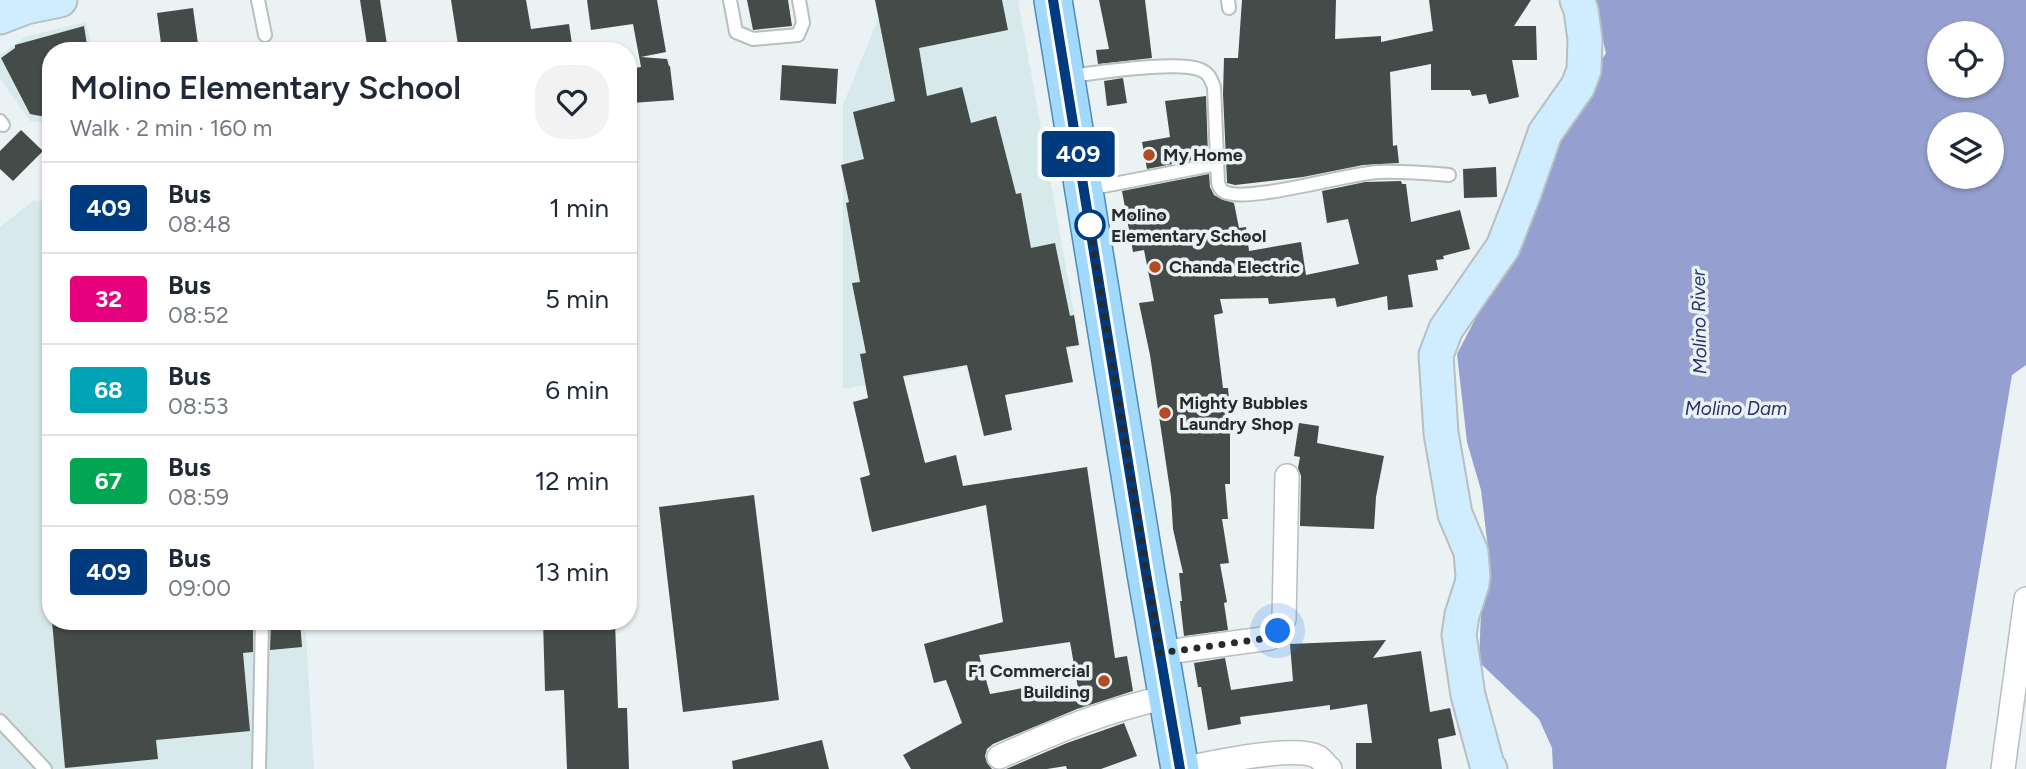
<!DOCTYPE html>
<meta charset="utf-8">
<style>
body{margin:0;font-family:Figtree,sans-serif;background:#f2f2f3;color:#1f2937;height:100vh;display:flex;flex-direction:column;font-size:26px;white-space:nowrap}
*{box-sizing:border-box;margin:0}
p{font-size:23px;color:#747a83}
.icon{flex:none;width:38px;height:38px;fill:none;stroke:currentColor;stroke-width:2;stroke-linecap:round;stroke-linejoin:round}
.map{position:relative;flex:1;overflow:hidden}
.side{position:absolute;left:42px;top:42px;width:595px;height:588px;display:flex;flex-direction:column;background:#fff;border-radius:28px;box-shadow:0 2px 5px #0004}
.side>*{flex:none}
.badge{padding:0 14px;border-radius:5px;font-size:24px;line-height:46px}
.tools{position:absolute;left:1927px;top:21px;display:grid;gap:14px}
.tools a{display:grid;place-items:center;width:77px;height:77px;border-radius:50%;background:#fff;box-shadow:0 2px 5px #0004;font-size:35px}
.you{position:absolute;width:35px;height:35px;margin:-18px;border:5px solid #fff;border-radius:50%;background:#1a73e8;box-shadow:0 0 0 10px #1a73e833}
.map>.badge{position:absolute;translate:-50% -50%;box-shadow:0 0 0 4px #fff}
.round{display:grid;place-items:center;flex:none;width:74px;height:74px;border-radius:28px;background:#f2f2f3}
.summary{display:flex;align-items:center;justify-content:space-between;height:119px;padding:0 28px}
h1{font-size:33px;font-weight:600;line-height:52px}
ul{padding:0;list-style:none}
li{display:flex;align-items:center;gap:21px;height:91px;padding:0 28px;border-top:2px solid #e0e1e3}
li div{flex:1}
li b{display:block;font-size:26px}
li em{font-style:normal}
li .badge{min-width:77px;font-weight:700;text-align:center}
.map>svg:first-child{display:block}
.built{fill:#d7e9eb}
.water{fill:#95a0d0;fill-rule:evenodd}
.building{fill:#454b49;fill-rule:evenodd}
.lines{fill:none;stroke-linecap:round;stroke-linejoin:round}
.lane-casing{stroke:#b7bfc0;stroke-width:16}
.street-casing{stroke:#b7bfc0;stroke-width:26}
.secondary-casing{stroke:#b7bfc0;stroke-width:37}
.primary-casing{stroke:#4f8cb4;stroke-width:40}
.lane{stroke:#fff;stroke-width:12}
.street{stroke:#fff;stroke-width:23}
.secondary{stroke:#d0ecff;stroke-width:33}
.primary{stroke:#a2d9fe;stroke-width:37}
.line-casing{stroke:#fff;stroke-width:16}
.line{stroke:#003b80;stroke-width:10}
.walk{stroke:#282b2c;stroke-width:7;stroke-dasharray:0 12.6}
.poi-dot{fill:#b24b22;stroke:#eaf2f4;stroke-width:2.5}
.stop-dot{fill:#fff;stroke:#003b80;stroke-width:3.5}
.labels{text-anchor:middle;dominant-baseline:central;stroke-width:7;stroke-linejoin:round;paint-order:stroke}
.poi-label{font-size:18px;font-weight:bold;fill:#282b2c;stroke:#eaf2f4;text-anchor:start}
.stop-label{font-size:18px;font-weight:bold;fill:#282b2c;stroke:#eaf2f4;text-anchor:start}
.water-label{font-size:19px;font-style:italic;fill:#28306a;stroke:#eaf2f4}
</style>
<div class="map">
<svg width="2026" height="769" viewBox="0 0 2026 769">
<rect width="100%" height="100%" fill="#eaf2f4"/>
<path class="built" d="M987,0H1018L1080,346L843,389V105L878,19Z
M86,22L92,51H51V124L30,121L0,79V55L25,37Z
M34,200L51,203V621H305L314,769H0V227Z"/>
<path class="water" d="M1593,0H2026V365L2012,375L1946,769H1553L1552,748L1539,719L1479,662L1481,611L1491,573L1481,490L1467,442L1457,354L1482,306L1524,244L1546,164L1577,100L1606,53ZM1939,33H1992V86H1939ZM1939,124H1992V177H1939Z"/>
<path class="building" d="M360,0H380L388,51H368Z
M451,0H526L531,29L569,24L573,51H459Z
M587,0H657L666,52L641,57L667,59L669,66H670L674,100L631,103L628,69L641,67L633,24L591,30Z
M747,0H788L792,26L753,30Z
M875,0H1002L1008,30L919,48L927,96L962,87L971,123L996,116L1016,194L1021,193L1031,248L1055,243L1070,316L1074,315L1079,345L1066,347L1073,382L1005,395L1012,430L984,436L967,365L903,376L925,463L956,455L963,486L1087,467L1115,658L1127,656L1133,691L1077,709L993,744L987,749L985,756L987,763L992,769H911L903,755L962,723L946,680L934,683L924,644L1003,622L986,505L872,532L860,478L870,475L853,402L868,398L860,354L866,353L852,283L860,282L846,203L849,202L841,165L864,159L853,112L895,101ZM1070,642L1078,688L1031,698L1029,687L990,694L979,655Z
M1099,0H1145L1152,58L1098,64L1096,50L1109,49Z
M1242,0H1336L1335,39L1381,36V42L1433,31L1429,0H1531L1514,26H1536L1537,60H1512L1519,97L1489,104L1486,94L1472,96L1470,90H1431V64L1390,72L1393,146L1397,145L1399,163L1363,165L1303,177L1235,185L1227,183V181L1223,94L1224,58H1238Z
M193,8L199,51H162L157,13Z
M84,26L88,51H51V118L30,114L1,58L15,48V45Z
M782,65L838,69L836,104L780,100Z
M1123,78L1127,103L1107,106L1104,81Z
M1206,96L1208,157L1147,169L1142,142L1170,137L1165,101Z
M21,130L43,151L13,181L0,169V151Z
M1496,167L1497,197L1464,198L1463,169Z
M1209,174L1210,187L1214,195L1221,199L1234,203L1239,228L1246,227L1249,251L1301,242L1306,275L1359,264L1348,219L1327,223L1322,191L1365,182L1401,181L1402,184H1406L1411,222L1460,210L1470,249L1443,256L1444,259L1436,260L1438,270L1408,275L1413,307L1388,310L1387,296L1337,307L1335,298L1269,304L1268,298L1220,299L1223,313L1214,315L1223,388H1228L1230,411V484H1225L1228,519H1222L1229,563L1220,564L1227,602L1224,603L1228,630L1184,636L1180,601H1182L1179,573H1183L1173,529L1171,497L1150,355L1139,303L1154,301L1144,250L1133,252L1122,191Z
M1299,423L1319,426L1317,443L1384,456L1376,497L1374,529L1300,526L1301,476L1298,468L1300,457L1294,456Z
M754,495L779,700L683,712L659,507Z
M52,621H253V652L243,653L250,731L156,740L158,759L65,768Z
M271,621H300L302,647L270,650Z
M543,621H615L618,708H627L629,769H567L564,690L545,691Z
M1386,640L1373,658L1421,651L1430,712L1450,708L1456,735L1438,739L1442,769H1356V743H1372L1367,704L1330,710V705L1240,717L1241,724L1208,730L1201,687H1198L1194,663L1225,658L1231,690L1293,681L1290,644Z
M1124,723L1137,756L1101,769H1067L1066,766L1047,769H1006L1067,743Z
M822,740L829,769H733L732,761Z"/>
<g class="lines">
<defs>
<path id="lane" d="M258,0L265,35
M730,0L736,32L753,39L798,35L803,23L799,0
M1228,0L1229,8
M1069,76C1097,73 1178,60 1201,70C1209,73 1211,80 1214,87L1218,182C1219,186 1219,188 1223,191C1242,205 1349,173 1378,172C1401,171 1425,173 1449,175
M0,121L3,125
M1088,189L1217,164
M0,721L45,769
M259,769L262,621"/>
<path id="street" d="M1160,653L1270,638L1278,631L1284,619L1287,476
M999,757C1057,731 1106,710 1168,697
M1180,769C1207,764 1295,744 1318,757C1322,760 1326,765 1330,769
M2003,769L2026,599"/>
<path id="secondary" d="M0,17L26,7L60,0
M1490,769L1487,765L1468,695L1459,635L1462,615L1472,584L1473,576L1471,552L1455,514L1441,433L1436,355L1446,329L1503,247L1524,193L1545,133L1578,86L1584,70L1585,39L1581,10L1577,0"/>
<path id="primary" d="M1053,0L1146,573L1180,769"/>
</defs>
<use href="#lane" class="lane-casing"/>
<use href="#street" class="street-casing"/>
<use href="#secondary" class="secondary-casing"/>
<use href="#primary" class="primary-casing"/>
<use href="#lane" class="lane"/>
<use href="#street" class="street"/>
<use href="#secondary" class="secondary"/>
<use href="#primary" class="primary"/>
</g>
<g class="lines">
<defs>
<path id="line" d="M1053,0L1146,573L1180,769"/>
</defs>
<use href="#line" class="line-casing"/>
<use href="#line" class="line"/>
<path class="walk" d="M1090,225L1088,215L1160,653L1269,638L1278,631"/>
</g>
<g class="poi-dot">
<circle cx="1149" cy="155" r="7"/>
<circle cx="1155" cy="267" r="7"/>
<circle cx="1165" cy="413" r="7"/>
<circle cx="1104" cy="681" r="7"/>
</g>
<circle class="stop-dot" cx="1090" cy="225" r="14"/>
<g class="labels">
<g class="poi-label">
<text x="1163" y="155">My Home</text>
<text x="1169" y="267">Chanda Electric</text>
<text x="1179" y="403">Mighty Bubbles<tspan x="1179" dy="21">Laundry Shop</tspan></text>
<text x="1090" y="671" text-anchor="end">F1 Commercial<tspan x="1090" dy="21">Building</tspan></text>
</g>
<g class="stop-label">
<text x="1111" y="215">Molino<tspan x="1111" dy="21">Elementary School</tspan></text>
</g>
<g class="water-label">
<text transform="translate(1699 322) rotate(-91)">Molino River</text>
<text x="1736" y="408">Molino Dam</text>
</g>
</g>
</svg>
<div class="tools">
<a><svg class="icon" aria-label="locate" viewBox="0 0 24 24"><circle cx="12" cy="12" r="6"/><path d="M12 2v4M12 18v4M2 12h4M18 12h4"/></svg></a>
<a><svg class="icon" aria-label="layers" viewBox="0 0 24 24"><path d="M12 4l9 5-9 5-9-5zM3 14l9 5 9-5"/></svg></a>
</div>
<div class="you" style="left:1278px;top:631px"></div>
<b class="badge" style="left:1078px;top:154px;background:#003b80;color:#fff">409</b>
<section class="side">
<div class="summary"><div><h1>Molino Elementary School</h1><p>Walk · 2 min · 160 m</p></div><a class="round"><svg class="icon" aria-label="heart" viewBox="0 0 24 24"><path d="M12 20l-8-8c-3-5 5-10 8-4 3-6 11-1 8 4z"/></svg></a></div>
<ul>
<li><span class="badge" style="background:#003b80;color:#fff">409</span><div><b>Bus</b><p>08:48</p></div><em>1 min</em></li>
<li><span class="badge" style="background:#e6007e;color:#fff">32</span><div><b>Bus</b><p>08:52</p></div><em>5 min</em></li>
<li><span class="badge" style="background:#00a3b4;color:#fff">68</span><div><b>Bus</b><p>08:53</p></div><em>6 min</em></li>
<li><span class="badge" style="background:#00a651;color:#fff">67</span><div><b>Bus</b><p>08:59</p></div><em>12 min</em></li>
<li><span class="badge" style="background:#003b80;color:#fff">409</span><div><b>Bus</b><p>09:00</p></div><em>13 min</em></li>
</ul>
</section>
</div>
